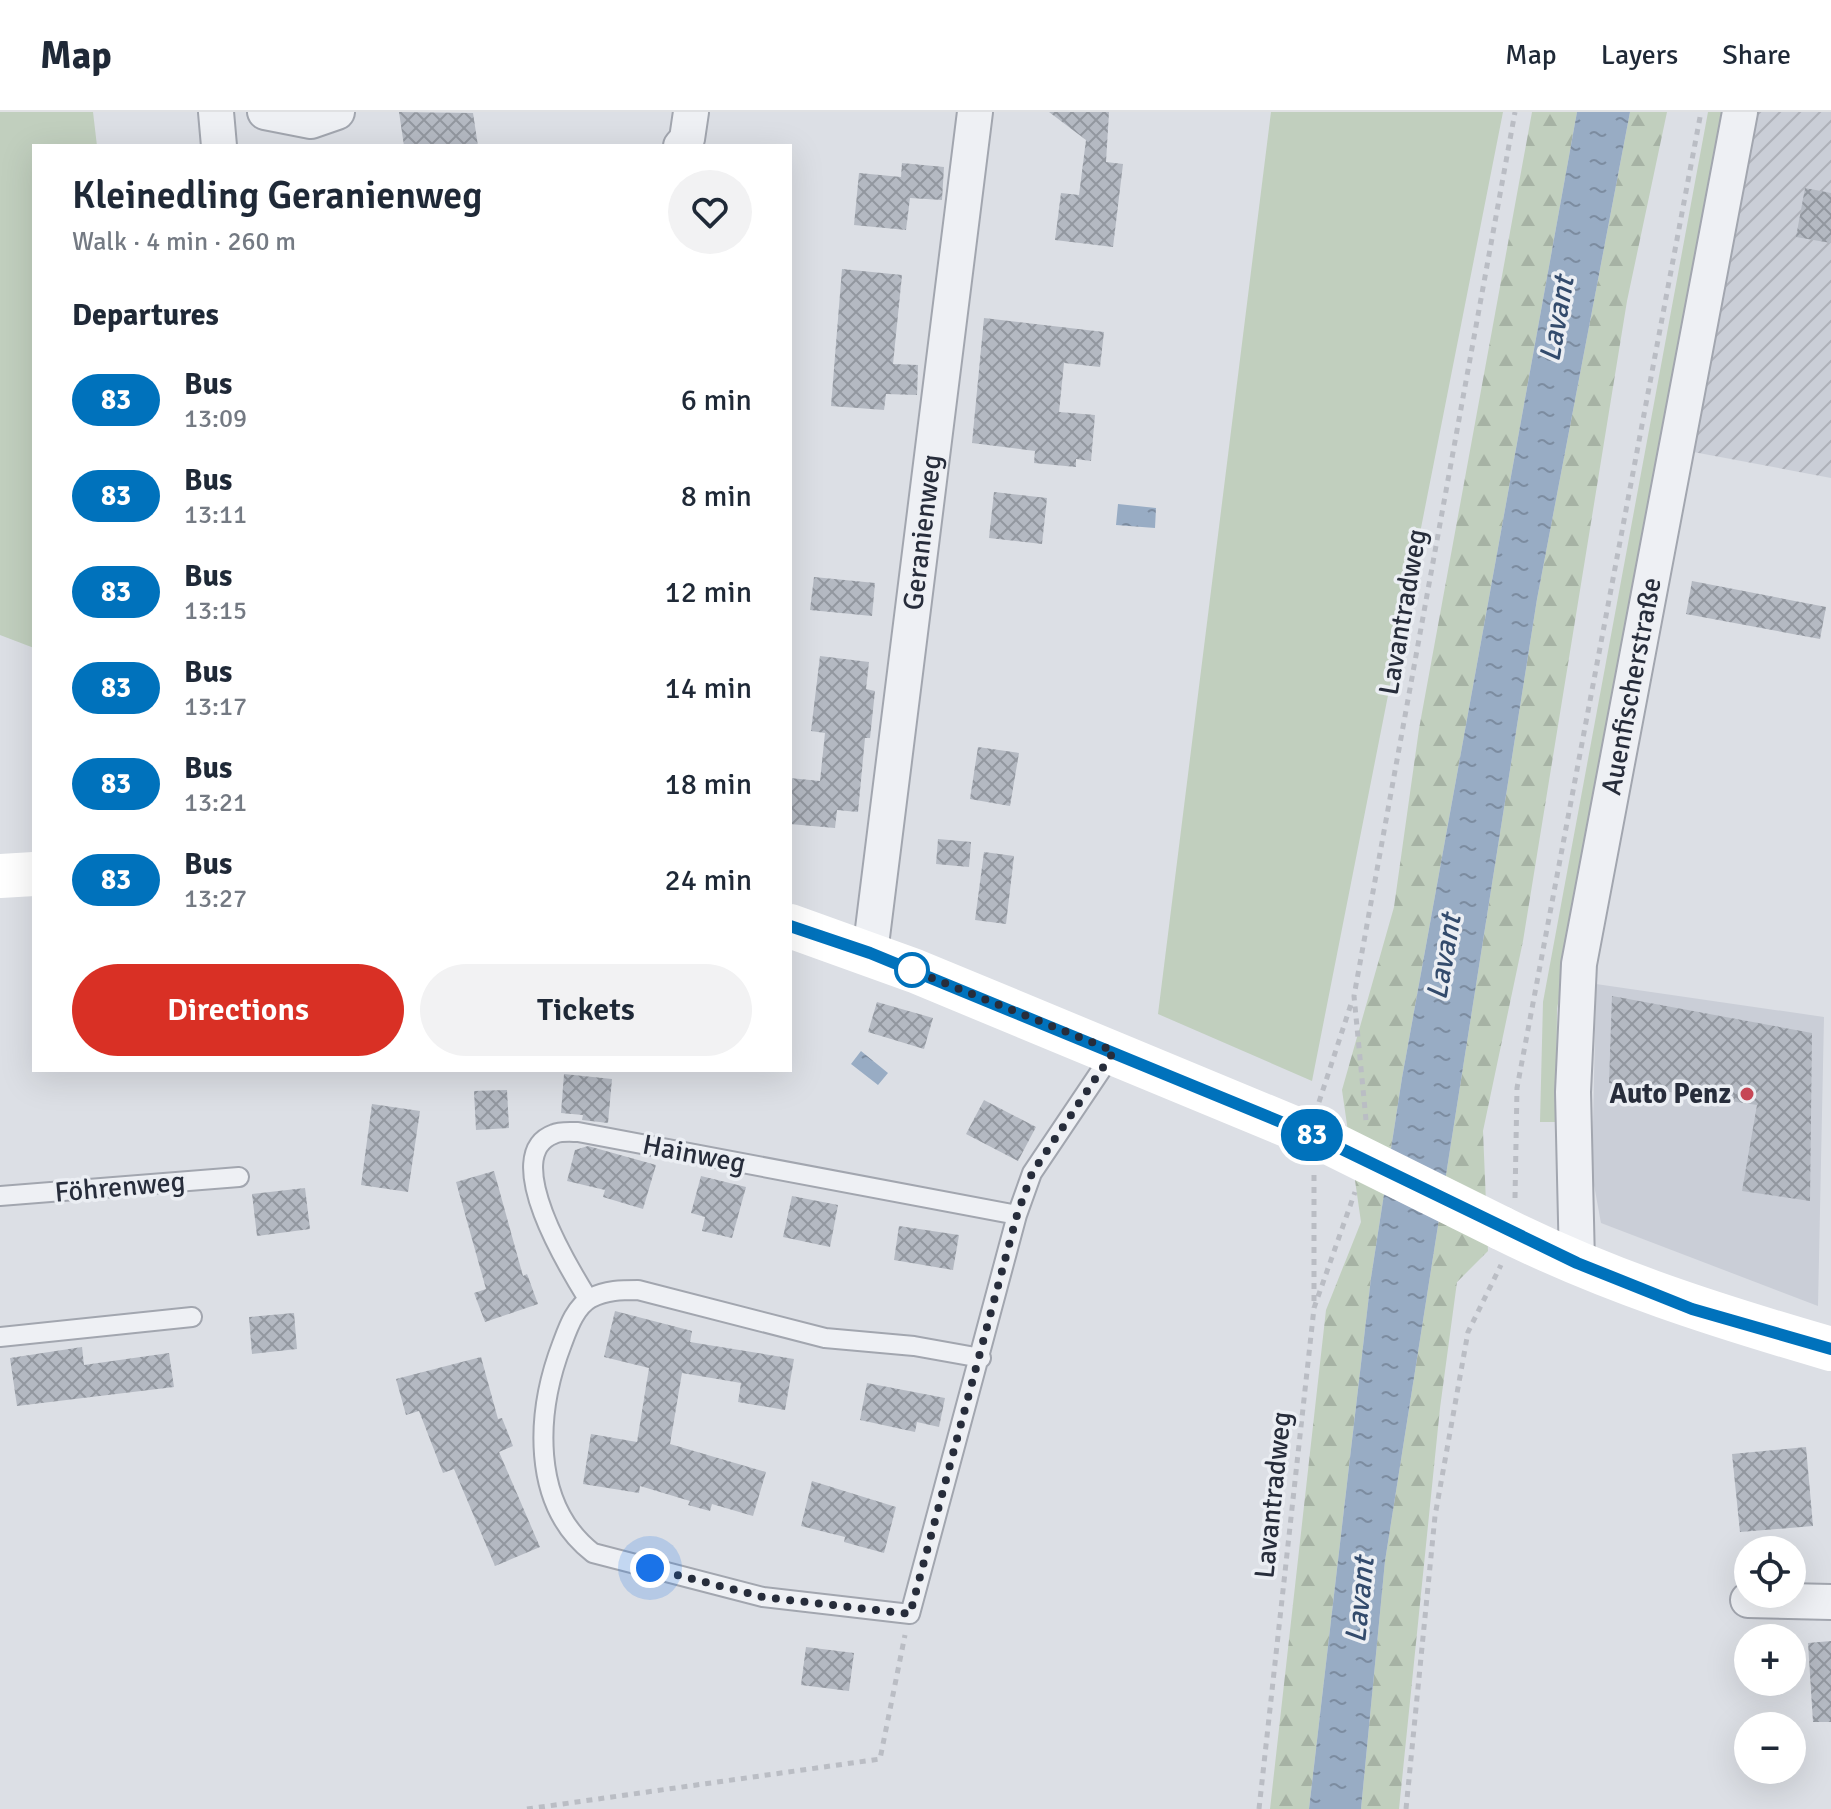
<!DOCTYPE html>
<meta charset="utf-8">
<style>
body{margin:0;font-family:Signika,sans-serif;background:#f2f2f3;color:#1f2937;height:100vh;display:flex;flex-direction:column;font-size:30px;white-space:nowrap}
*{box-sizing:border-box;margin:0}
p{font-size:26px;color:#747a83}
.icon{flex:none;width:44px;height:44px;fill:none;stroke:currentColor;stroke-width:2;stroke-linecap:round;stroke-linejoin:round}
.map{position:relative;flex:1;overflow:hidden}
.sheet{position:absolute;left:32px;top:32px;width:760px;height:928px;display:flex;flex-direction:column;background:#fff;border-radius:0px;box-shadow:0 8px 32px #0002}
.sheet>*{flex:none}
.badge{padding:0 16px;border-radius:26px;font-size:28px;line-height:52px}
.buttons{position:absolute;left:1734px;top:1424px;display:grid;gap:16px}
.buttons a{display:grid;place-items:center;width:72px;height:72px;border-radius:50%;background:#fff;box-shadow:0 8px 32px #0002;font-size:40px}
.you{position:absolute;width:40px;height:40px;margin:-20px;border:6px solid #fff;border-radius:50%;background:#1a73e8;box-shadow:0 0 0 12px #1a73e833}
.map>.badge{position:absolute;translate:-50% -50%;box-shadow:0 0 0 4px #fff}
h2{padding:0 40px;font-size:30px;line-height:72px}
.round{display:grid;place-items:center;flex:none;width:84px;height:84px;border-radius:42px;background:#f2f2f3}
.summary{display:flex;align-items:center;justify-content:space-between;height:136px;padding:0 40px}
h1{font-size:38px;font-weight:600;line-height:60px}
.button{display:flex;gap:16px;margin-top:auto;padding:16px 40px}
.button a{flex:1;height:92px;border-radius:48px;background:#d93025;color:#fff;font-size:32px;font-weight:600;line-height:92px;text-align:center}
.button a+a{background:#f2f2f3;color:#1f2937}
ul{padding:0;list-style:none}
li{display:flex;align-items:center;gap:24px;height:96px;padding:0 40px}
li div{flex:1}
li b{display:block;font-size:30px}
li em{font-style:normal}
li .badge{min-width:88px;font-weight:700;text-align:center}
header{display:flex;align-items:center;gap:48px;box-sizing:border-box;height:112px;padding:0 40px;background:#fff;border-bottom:2px solid #e0e1e3}
header strong{font-size:38px}
nav{display:flex;gap:44px;margin-inline-start:auto;font-size:28px}
.map>svg:first-child{display:block}
.built{fill:#caced7}
.industrial{fill:url(#industrial-furrows)}
.green{fill:#c1cfbe}
.forest{fill:url(#forest-firs)}
.water{fill:url(#water-ripples)}
.building{fill:url(#building-cross-hatch)}
.lines{fill:none;stroke-linecap:round;stroke-linejoin:round}
.lane-casing{stroke:#a2a6af;stroke-width:22}
.street-casing{stroke:#a2a6af;stroke-width:38}
.path{stroke:#babdc4;stroke-width:5;stroke-dasharray:6 6;stroke-linecap:butt}
.lane{stroke:#eef0f4;stroke-width:18}
.street{stroke:#eef0f4;stroke-width:34}
.secondary{stroke:#fff;stroke-width:44}
.secondary-bridge{stroke:#fff;stroke-width:44}
.line-casing{stroke:#fff;stroke-width:18}
.line{stroke:#0072bc;stroke-width:12}
.walk{stroke:#272d3b;stroke-width:8;stroke-dasharray:0 14.4}
.stop-dot{fill:#fff;stroke:#0072bc;stroke-width:4}
.poi-dot{fill:#c64655;stroke:#ebeef3;stroke-width:3}
.labels{text-anchor:middle;dominant-baseline:central;stroke-width:7;stroke-linejoin:round;paint-order:stroke}
.street-label{font-size:28px;fill:#272d3b;stroke:#ebeef3}
.poi-label{font-size:28px;font-weight:bold;fill:#272d3b;stroke:#ebeef3;text-anchor:end}
.water-label{font-size:30px;font-style:italic;fill:#334b6c;stroke:#ebeef3}
</style>
<header>
<strong>Map</strong>
<nav><a>Map</a><a>Layers</a><a>Share</a></nav>
</header>
<div class="map">
<svg width="1831" height="1697" viewBox="0 0 1831 1697">
<defs>
<pattern id="industrial-furrows" width="10" height="10" patternUnits="userSpaceOnUse" patternTransform="scale(2)"><rect width="10" height="10" fill="#caced7"/><path d="M-1 1l2-2M0 10L10 0M9 11l2-2" fill="none" stroke="#aeb1b9"/></pattern>
<pattern id="forest-firs" width="22" height="20" patternUnits="userSpaceOnUse" patternTransform="scale(2)"><rect width="22" height="20" fill="#c1cfbe"/><path d="M5 1l3.5 6h-7zM16 11l3.5 6h-7z" fill="#a6b2a4"/></pattern>
<pattern id="water-ripples" width="26" height="14" patternUnits="userSpaceOnUse" patternTransform="scale(2)"><rect width="26" height="14" fill="#98acc4"/><path d="M2 4q2-2 4 0t4 0M15 11q2-2 4 0t4 0" fill="none" stroke="#7c8ca0"/></pattern>
<pattern id="building-cross-hatch" width="8" height="8" patternUnits="userSpaceOnUse" patternTransform="scale(2)"><rect width="8" height="8" fill="#b4b9c2"/><path d="M0 0l8 8M0 8l8-8" fill="none" stroke="#92979f"/></pattern>
</defs>
<rect width="100%" height="100%" fill="#dcdfe5"/>
<path class="built" d="M1596,872L1824,905L1818,1194L1601,1111L1592,1062Z"/>
<path class="industrial" d="M1755,0H1831V366L1688,339Z"/>
<path class="green" d="M0,0H93L97,34H34V536L0,523Z
M1271,0H1503L1312,969L1158,902Z
M1708,0H1725L1557,897L1556,1010H1540L1543,890Z"/>
<path class="forest" d="M1532,0H1577L1402,966L1371,1166L1309,1697H1270L1326,1198L1361,1110L1342,978L1394,795L1419,617Z
M1630,0H1667L1627,189L1523,829L1483,1019L1488,1139L1457,1170L1440,1296L1399,1697H1361L1385,1449L1537,487Z"/>
<path class="water" d="M1577,0H1630L1537,487L1385,1449L1361,1697H1309L1371,1166L1402,966Z
M1118,392L1156,396L1155,416L1116,413Z
M861,939L888,961L878,973L851,952Z"/>
<path class="building" d="M399,0L473,1L478,34H404Z
M1049,0H1109L1106,50L1123,52L1113,135L1055,128L1061,81L1079,83L1086,28Z
M902,51L944,55L942,88L910,86L906,118L854,113L859,61L901,65Z
M1805,76L1831,81V131L1796,125Z
M842,157L902,163L893,252L918,253L917,283L886,282L884,298L831,294Z
M984,206L1104,220L1100,255L1064,251L1059,300L1095,303L1091,349L1076,347V355L1034,351L1035,339L972,331Z
M994,380L1047,386L1042,432L989,426Z
M814,465L875,471L872,504L810,498Z
M1692,469L1826,495L1820,527L1686,502Z
M820,544L869,550L866,577L875,579L870,626H865L858,700L837,698L835,716L790,712V666L820,669L825,621L811,619Z
M978,635L1019,641L1010,694L970,687Z
M938,727L971,730L969,755L936,752Z
M984,740L1014,744L1006,812L975,808Z
M1612,884L1812,921L1810,1089L1742,1079L1757,993L1609,971Z
M877,890L933,906L924,937L868,920Z
M564,962L612,967L608,1011L582,1008L583,1003L561,1001Z
M507,978L509,1016L476,1018L474,979Z
M984,988L1036,1015L1018,1049L966,1022Z
M372,992L420,999L408,1080L361,1073Z
M588,1034L656,1053L643,1097L603,1085L605,1078L567,1069L575,1038Z
M494,1059L523,1164L527,1162L538,1192L485,1210L474,1181L486,1177L456,1070Z
M701,1064L746,1075L732,1126L702,1119L705,1105L691,1101Z
M305,1076L310,1117L257,1124L252,1082Z
M792,1084L838,1093L830,1135L783,1125Z
M899,1114L959,1123L953,1158L894,1148Z
M615,1199L692,1219L690,1230L794,1247L785,1298L738,1290L741,1271L682,1261L670,1332L766,1360L753,1404L712,1392L710,1399L688,1393L690,1389L640,1374L639,1381L583,1372L591,1322L637,1330L649,1256L604,1245Z
M294,1201L297,1237L252,1242L249,1205Z
M82,1235L84,1253L169,1241L174,1275L17,1294L10,1246Z
M481,1245L498,1307L502,1306L513,1334L499,1340L540,1435L495,1454L454,1357L443,1361L419,1299L406,1303L396,1267Z
M867,1271L945,1286L939,1315L917,1310L915,1320L860,1308Z
M1806,1335L1813,1414L1740,1420L1732,1342Z
M812,1369L896,1395L884,1441L844,1430L845,1425L801,1414Z
M1831,1529V1610H1813L1808,1531Z
M806,1535L854,1541L849,1579L801,1573Z"/>
<g class="lines">
<defs>
<path id="lane" d="M0,1084L239,1065
M588,1187C570,1158 498,1042 554,1022C560,1019 571,1020 578,1020L1017,1103
M0,1225L192,1205
M981,1246L914,1234L825,1226L638,1178C622,1178 606,1178 591,1186C575,1195 568,1216 562,1232C536,1300 530,1392 593,1441L763,1485L910,1502L1017,1103L1032,1061L1114,939"/>
<g id="street">
<path d="M216,0L219,34"/>
<path d="M265,0L311,9L337,0"/>
<path d="M681,34L687,27L691,0"/>
<path id="s1" d="M870,841L975,0"/>
<path id="s2" d="M1577,1151L1573,980L1579,852L1740,0"/>
<path d="M1748,1488L1831,1490"/>
</g>
</defs>
<use href="#lane" class="lane-casing"/>
<use href="#street" class="street-casing"/>
<path class="path" d="M1319,990L1352,889
M1366,1008L1354,884L1515,0
M1515,1086L1517,976L1701,0
M1314,1189V1063
M527,1697L880,1647L905,1523
M1259,1697L1314,1196L1355,1080
M1406,1697L1435,1404L1468,1220L1501,1153"/>
<use href="#lane" class="lane"/>
<use href="#street" class="street"/>
<path class="secondary" d="M0,764L34,762
M790,814L915,859L1330,1031
M1501,1116C1607,1169 1717,1204 1831,1237"/>
<path class="secondary-bridge" d="M1330,1031L1501,1116"/>
</g>
<g class="lines">
<defs>
<path id="line" d="M790,814L870,841L1315,1024L1577,1151L1692,1197L1831,1237"/>
</defs>
<use href="#line" class="line-casing"/>
<use href="#line" class="line"/>
<path class="walk" d="M650,1456L763,1485L910,1502L1017,1103L1032,1061L1114,939L912,858"/>
</g>
<circle class="stop-dot" cx="912" cy="858" r="16"/>
<circle class="poi-dot" cx="1747" cy="982" r="8"/>
<g class="labels">
<g class="street-label">
<text stroke="none"><textPath href="#s1" startOffset="424">Geranienweg</textPath></text>
<text transform="translate(1403 500) rotate(-80)">Lavantradweg</text>
<text stroke="none"><textPath href="#s2" startOffset="582">Auenfischerstraße</textPath></text>
<text transform="translate(694 1042) rotate(11)">Hainweg</text>
<text transform="translate(120 1075) rotate(-5)">Föhrenweg</text>
<text transform="translate(1273 1383) rotate(-84)">Lavantradweg</text>
</g>
<g class="poi-label">
<text x="1731" y="982">Auto Penz</text>
</g>
<g class="water-label">
<text transform="translate(1557 207) rotate(-80)">Lavant</text>
<text transform="translate(1444 845) rotate(-80)">Lavant</text>
<text transform="translate(1360 1488) rotate(-84)">Lavant</text>
</g>
</g>
</svg>
<div class="buttons">
<a><svg class="icon" aria-label="locate" viewBox="0 0 24 24"><circle cx="12" cy="12" r="6"/><path d="M12 2v4M12 18v4M2 12h4M18 12h4"/></svg></a>
<a>+</a>
<a>−</a>
</div>
<div class="you" style="left:650px;top:1456px"></div>
<b class="badge" style="left:1312px;top:1023px;background:#0072bc;color:#fff">83</b>
<section class="sheet">
<div class="summary"><div><h1>Kleinedling Geranienweg</h1><p>Walk · 4 min · 260 m</p></div><a class="round"><svg class="icon" aria-label="heart" viewBox="0 0 24 24"><path d="M12 20l-8-8c-3-5 5-10 8-4 3-6 11-1 8 4z"/></svg></a></div>
<h2>Departures</h2>
<ul>
<li><span class="badge" style="background:#0072bc;color:#fff">83</span><div><b>Bus</b><p>13:09</p></div><em>6 min</em></li>
<li><span class="badge" style="background:#0072bc;color:#fff">83</span><div><b>Bus</b><p>13:11</p></div><em>8 min</em></li>
<li><span class="badge" style="background:#0072bc;color:#fff">83</span><div><b>Bus</b><p>13:15</p></div><em>12 min</em></li>
<li><span class="badge" style="background:#0072bc;color:#fff">83</span><div><b>Bus</b><p>13:17</p></div><em>14 min</em></li>
<li><span class="badge" style="background:#0072bc;color:#fff">83</span><div><b>Bus</b><p>13:21</p></div><em>18 min</em></li>
<li><span class="badge" style="background:#0072bc;color:#fff">83</span><div><b>Bus</b><p>13:27</p></div><em>24 min</em></li>
</ul>
<div class="button"><a>Directions</a><a>Tickets</a></div>
</section>
</div>
